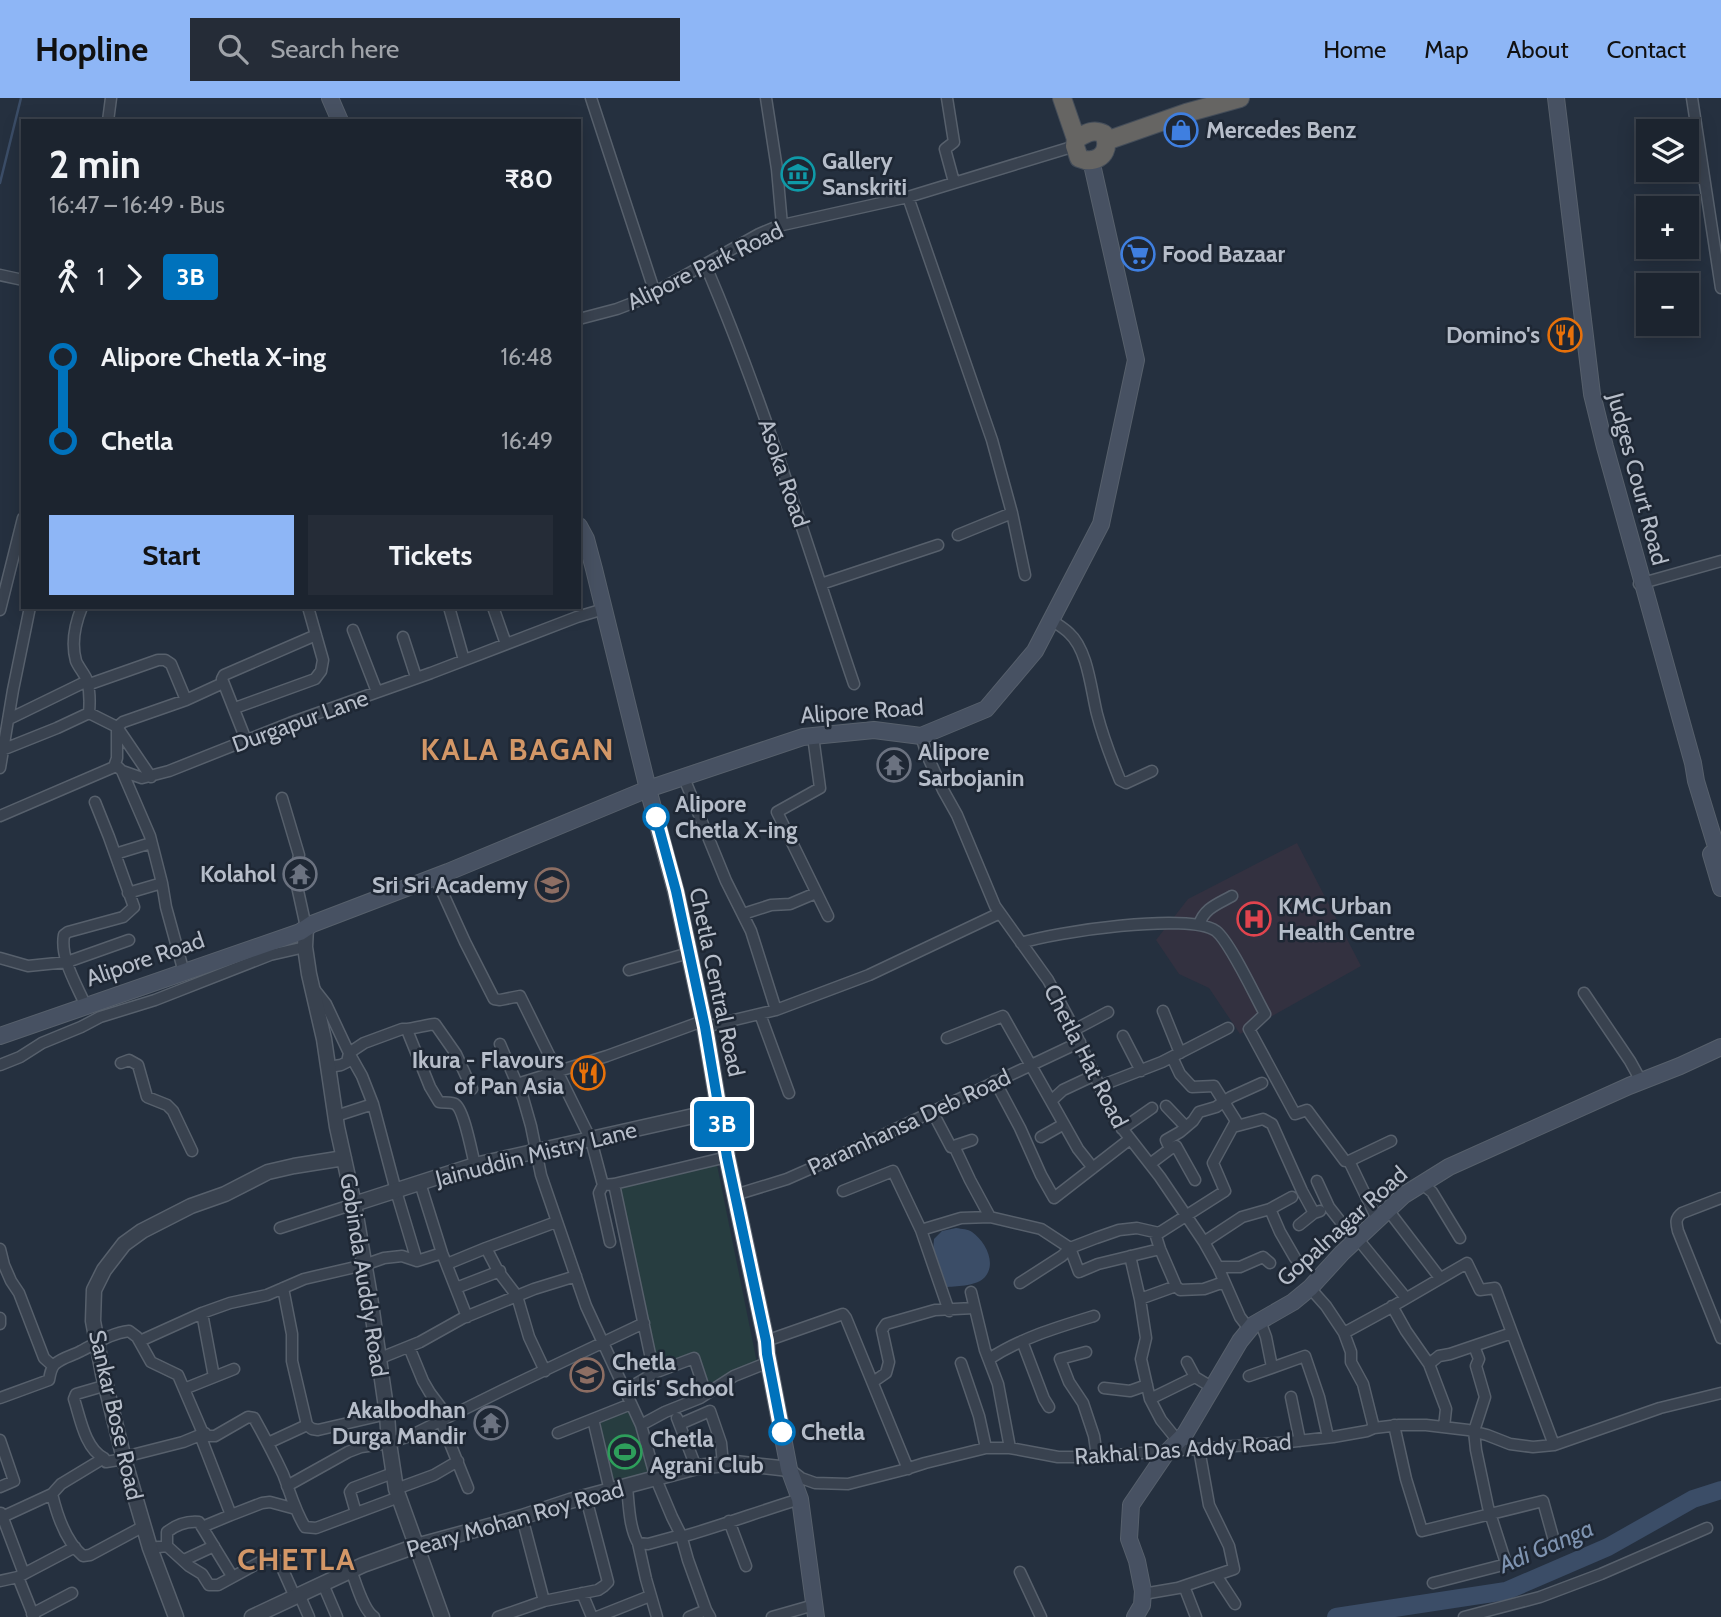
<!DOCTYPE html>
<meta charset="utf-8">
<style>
body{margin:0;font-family:Cabin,sans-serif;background:#252c37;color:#f1f3f6;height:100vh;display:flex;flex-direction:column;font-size:26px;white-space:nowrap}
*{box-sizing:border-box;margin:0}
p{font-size:23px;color:#a0a4aa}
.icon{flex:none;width:38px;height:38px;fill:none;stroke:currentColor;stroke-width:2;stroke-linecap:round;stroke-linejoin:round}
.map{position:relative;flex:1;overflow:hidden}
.drawer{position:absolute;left:21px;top:21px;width:560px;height:490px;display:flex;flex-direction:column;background:#1c242f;border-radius:0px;box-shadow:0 4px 18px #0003,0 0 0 2px #3a414b}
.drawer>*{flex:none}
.badge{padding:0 14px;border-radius:5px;font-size:24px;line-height:46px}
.fabs{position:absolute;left:1636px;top:21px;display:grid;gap:14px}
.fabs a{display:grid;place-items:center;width:63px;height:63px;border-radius:0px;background:#1c242f;box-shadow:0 4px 18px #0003,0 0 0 2px #3a414b;font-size:35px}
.map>.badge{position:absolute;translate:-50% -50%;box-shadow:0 0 0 4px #fff}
.legs{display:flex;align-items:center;gap:10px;height:77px;padding:0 28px;font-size:23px}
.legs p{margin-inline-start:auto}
.headline{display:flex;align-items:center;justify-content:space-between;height:119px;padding:0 28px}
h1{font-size:38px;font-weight:700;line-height:52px}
.primary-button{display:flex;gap:14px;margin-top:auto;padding:14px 28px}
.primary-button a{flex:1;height:80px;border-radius:0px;background:#8eb6f6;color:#111;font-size:28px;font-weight:700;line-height:80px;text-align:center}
.primary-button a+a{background:#252c37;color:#f1f3f6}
ul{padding:0 28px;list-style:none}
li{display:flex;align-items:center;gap:24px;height:84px;font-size:26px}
li i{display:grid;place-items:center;width:10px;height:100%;margin:0 9px;background:currentColor}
li i::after{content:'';width:18px;height:18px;margin:-9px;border:5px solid;border-radius:50%;background:#1c242f}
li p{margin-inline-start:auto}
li:first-child i{background:linear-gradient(#0000 50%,currentColor 0)}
li:last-child i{background:linear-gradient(currentColor 50%,#0000 0)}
header{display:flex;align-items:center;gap:42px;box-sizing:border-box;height:98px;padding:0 35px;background:#8eb6f6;color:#111}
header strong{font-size:33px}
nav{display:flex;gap:38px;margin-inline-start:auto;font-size:24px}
.search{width:490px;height:63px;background:#252c37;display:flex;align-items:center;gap:18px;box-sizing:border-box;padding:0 24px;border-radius:0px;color:#a0a4aa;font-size:26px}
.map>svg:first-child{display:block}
.medical{fill:#333140}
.green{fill:#273d40}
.water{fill:#3b4d67}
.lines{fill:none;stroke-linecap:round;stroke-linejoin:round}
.stream{stroke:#3b4d67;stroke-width:2.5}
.river{stroke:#3b4d67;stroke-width:18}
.minor-casing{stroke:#57606c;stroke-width:13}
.tertiary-casing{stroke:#57606c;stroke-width:17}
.secondary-casing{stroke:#57606c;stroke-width:18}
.trunk-casing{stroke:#444d59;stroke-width:20}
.minor{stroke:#39424f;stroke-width:10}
.tertiary{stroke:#39424f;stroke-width:14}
.secondary{stroke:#475162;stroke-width:16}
.trunk{stroke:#666563;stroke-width:18}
.line-1-casing{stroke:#fff;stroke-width:16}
.line-1{stroke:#0072bc;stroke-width:10}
.stop-1-dot{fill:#fff;stroke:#0072bc;stroke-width:3.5}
.labels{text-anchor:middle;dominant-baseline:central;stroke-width:5;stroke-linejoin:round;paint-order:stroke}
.poi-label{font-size:23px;font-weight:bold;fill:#b6bdc9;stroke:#1e2734;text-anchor:start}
.street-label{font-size:23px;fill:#b6bdc9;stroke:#1e2734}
.stop-label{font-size:23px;font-weight:bold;fill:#b6bdc9;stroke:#1e2734;text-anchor:start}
.water-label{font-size:24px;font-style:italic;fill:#7e93b0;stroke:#1e2734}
.district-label{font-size:30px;font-weight:bold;letter-spacing:2px;fill:#d39767;stroke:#1e2734}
</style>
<header>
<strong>Hopline</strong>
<div class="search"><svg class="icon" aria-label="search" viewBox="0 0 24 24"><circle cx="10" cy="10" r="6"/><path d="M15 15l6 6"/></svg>Search here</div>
<nav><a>Home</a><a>Map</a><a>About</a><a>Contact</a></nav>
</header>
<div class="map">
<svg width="1721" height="1519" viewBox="0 0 1721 1519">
<rect width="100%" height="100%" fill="#25303f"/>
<path class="medical" d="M1297,745L1361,868L1240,936L1209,890L1179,876L1156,842L1188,801Z"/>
<path class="green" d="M716,1062L757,1265L734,1272L709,1290L696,1255L657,1272L616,1089Z
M630,1308L653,1379L612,1389L595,1322Z"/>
<path class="water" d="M956,1130C962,1131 968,1131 972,1134C985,1143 997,1165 985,1179C977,1188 959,1188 947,1189C934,1173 932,1162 934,1141L942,1133Z"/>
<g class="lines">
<path class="stream" d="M0,85L21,0"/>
<path class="river" d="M1336,1519L1506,1493L1608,1449L1693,1401L1721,1392"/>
<defs>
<path id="minor" d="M591,0L655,195
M766,0L777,71L782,127
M947,0L954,44L945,51L954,84
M1692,0L1721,190
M108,23L111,0
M908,99L992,342L1012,415L1025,477
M705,166C764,303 806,445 854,586
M0,177L23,182
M579,221L617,211L643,201L759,136L778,128L908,99L1075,48
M958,437L1012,415
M821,486L938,447
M1639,486L1721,463
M449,509L464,562
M493,509L506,546
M0,512L23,420
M1051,522C1057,526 1064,530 1069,535C1088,552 1091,592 1097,616C1103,639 1111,660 1120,682L1126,685L1152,673
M353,532L377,594
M403,539L416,579
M87,587L158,562H165L171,566L186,602
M235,610L315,581L321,573L323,562L308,509
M89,615L117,629L151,679
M9,621L87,583
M813,638L820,690L777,714L828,818
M921,638L927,657L943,692L957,717L995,808L1048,882L1069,921L1114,1020L1160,1079L1204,1144L1218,1169L1240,1219L1250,1232
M246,642L222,581L224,577L316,537
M2,652L57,630L89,615C90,604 90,593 87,582C84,575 79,570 76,563C71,545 75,526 82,509
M114,669H118L122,673L142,680L169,673L290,625L431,575L577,519L604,511
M114,669L117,660V629L123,624L186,602L223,585
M0,670L13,592L30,509
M122,673L150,738L162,785L166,809L183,871
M684,680L726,783L751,833L776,912
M282,700L299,757L295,779L306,829
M0,718L114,669
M115,756L151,745
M435,778L465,844L494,901L500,902L520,898L591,1042L603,1087
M128,795L162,785
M743,816L771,807L790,806L816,795
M1199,827C1204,810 1218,806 1232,798
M1021,845C1054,834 1189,814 1216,833C1230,844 1255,898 1265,916L1249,931L1295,1016L1307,1012L1345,1063H1349L1391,1043
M0,860L28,868L67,864L129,842
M629,872L689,855
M315,892L326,906L349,955L362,978L373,1006L396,1093L417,1163
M1584,895L1630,963L1641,983
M84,904C75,884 60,859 64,837L68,834L123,819L134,809L109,739L95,704
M1163,913L1180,955
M760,916L789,995
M705,929L776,912L869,877L1000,815
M407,932L430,989L439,1004C443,1005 452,1004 455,1006C464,1011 472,1056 475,1067
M1074,932L1108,914
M1123,938L1141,973
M947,940L1003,918L1078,1051L1093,1070
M500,946L523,1000L531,1028L541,1077L586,1208L641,1327L656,1381L672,1419L681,1437L688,1462L706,1512L710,1519
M121,965L129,962L138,967L147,999L167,1007L173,1013L192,1053
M0,967L20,959L42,945L81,929L100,919L155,902L270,857L305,849
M329,969L341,967L347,964L349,955L364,945L402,931C410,932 425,927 435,926L456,956L472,991
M995,983L1020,1030L1041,1077L1054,1100L1130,1041
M517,986L607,958L703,923
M1100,988L1162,964L1228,930
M1051,1003L1063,992L1095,977
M1166,1008L1186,1029
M932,1013L951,1049L972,1042
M336,1018L373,1006
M1233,1029L1263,1021L1272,1026L1302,1093L1314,1115
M1122,1031L1152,1010
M1041,1039L1064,1026
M954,1048L970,1082L990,1119
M1170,1051L1166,1042L1180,1034L1193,1023L1199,1014L1216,1009L1231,999L1262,985
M1349,1063L1377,1121
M1150,1066L1170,1051L1176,1048L1195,1082
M1317,1083L1329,1109L1355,1142
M420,1085L442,1155L467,1219
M614,1086L654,1275
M1422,1086L1432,1094L1460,1140
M843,1093L893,1073L921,1132L961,1120L990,1119L1041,1131L1070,1150L1079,1174L1098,1166L1160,1151
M735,1097L787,1081L830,1062L1080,944
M1721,1100L1682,1115C1675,1120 1676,1125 1678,1133L1721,1240
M1270,1111L1280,1134L1295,1160
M1388,1112L1440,1180
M1299,1127L1314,1115L1320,1113
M280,1130L354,1106
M921,1132L949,1213
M1155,1135L1160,1151L1176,1188
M1357,1140L1406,1200
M610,1144L599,1095L603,1087L614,1086L727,1059
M1204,1144L1242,1119L1270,1111L1292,1099
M0,1151L4,1167L11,1183L19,1195L44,1260L53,1268
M1130,1158L1140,1201L1146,1240L1141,1261L1150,1301L1161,1322L1178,1343
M447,1166L486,1150L556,1124
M1218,1169H1240L1263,1159L1270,1165
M498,1173L517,1198L529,1239L545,1273
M1020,1185L1062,1158L1070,1150L1096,1140L1119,1132L1137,1130L1159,1135L1225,1093L1213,1065L1236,1023L1214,988L1192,989L1180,976L1172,959
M283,1190L292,1236V1263L307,1327L312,1331L318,1332L387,1316
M456,1190L500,1173H498L486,1150
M1310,1190L1326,1208L1344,1235L1388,1211L1467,1165L1480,1192L1495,1190L1496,1192L1554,1347
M971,1194L985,1252L998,1286L1010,1350
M1140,1201L1176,1188L1180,1192L1204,1191L1224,1184
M1392,1208L1406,1233L1429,1266L1446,1311L1444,1329
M202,1215L214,1279
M0,1220V1226
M1260,1223L1266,1239L1272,1269
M1344,1235L1351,1254V1264L1363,1286L1374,1330
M140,1243L202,1215L230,1205L267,1197L304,1181L364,1167L384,1160L402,1158L417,1163L442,1155
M766,1243L843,1216L846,1220L908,1371
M1022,1243L1044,1301L1049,1309
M409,1249L423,1283L430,1295L448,1319
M1086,1254L1060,1261L1069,1284L1083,1305L1094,1338L1097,1358
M378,1261L420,1244L463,1220L534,1191L576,1178
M989,1261C1021,1240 1058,1229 1094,1218
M1187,1264L1195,1279
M961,1265L979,1318L986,1350
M1429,1266L1439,1258L1450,1256L1512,1235
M1249,1278L1305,1258L1319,1299L1328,1339
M873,1284L886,1275L889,1264L882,1232L886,1226L935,1212L974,1210
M107,1287L76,1296L74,1301C80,1319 85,1351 104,1360L106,1364L124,1361
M1104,1290L1130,1293L1147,1287
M184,1291L234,1271
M624,1293L654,1275L694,1260L706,1296
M1291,1299L1300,1343
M0,1300L49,1282C50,1276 51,1270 55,1266C63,1259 72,1258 81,1253C97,1245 111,1235 129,1233L137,1239L151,1264L178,1277L202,1333L208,1338H215L248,1319L254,1320C264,1338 274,1357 283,1376C290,1394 295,1413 305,1429L316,1430L399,1399
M1150,1301L1195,1279L1213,1290
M677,1320L696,1369
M593,1321L610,1393
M441,1323L468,1390
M680,1326L710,1313L721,1345L723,1366
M641,1327L665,1314L700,1300L734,1278L769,1264
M1394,1327L1406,1381L1422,1433L1543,1403L1553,1439
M558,1335L631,1306
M200,1337L231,1417L262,1405L270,1404L296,1411
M0,1342L14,1383L0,1389
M268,1345L307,1327
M124,1359L183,1344L205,1335
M792,1373L801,1380L815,1385L848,1386L903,1372L925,1365L986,1350H1010L1058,1359H1088L1289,1344L1333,1339L1367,1333L1374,1330L1399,1327H1426L1468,1332L1487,1337L1510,1346L1533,1349L1554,1347L1660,1310L1721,1295
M287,1388L348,1354L361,1349L389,1345L412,1337L503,1292L644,1225
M627,1389C629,1407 629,1429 638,1445L648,1446L681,1437
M396,1391L434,1377L458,1363
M52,1396L61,1386L104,1360
M1,1415L24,1476
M356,1415L350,1394L353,1390L393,1375
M522,1419L544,1503
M0,1420L52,1396C57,1417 66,1444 83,1458L90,1457L144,1428
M729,1423L746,1468
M202,1429L231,1417
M681,1439C721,1428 760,1413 800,1401
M638,1445L646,1481L657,1519
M167,1448V1434C176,1427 188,1423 199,1424L232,1478
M150,1450L167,1448L189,1468L202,1476L209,1487H218L264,1462L275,1461L279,1463L295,1499
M184,1462L214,1448
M351,1472C356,1485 363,1512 374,1519
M1020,1474L1041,1519
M1216,1477L1235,1506
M18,1479L34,1519
M0,1483L18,1479L75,1449
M1433,1485L1503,1467L1506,1465L1488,1409L1476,1352L1474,1333L1485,1299L1476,1268L1479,1261L1474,1248
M323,1486L337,1519
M1184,1488L1196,1519
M582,1495L592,1519
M299,1496L309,1519
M1143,1496L1178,1490L1234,1471L1229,1448L1209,1407L1199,1351
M32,1516L72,1495
M498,1519L544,1503L598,1492L604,1488L608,1484L586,1400
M597,1519L650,1498
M689,1519L706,1512
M772,1519L814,1507
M1464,1519L1540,1499L1601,1476L1707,1430"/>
<path id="tertiary" d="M306,829L305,849L309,876L324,941L337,1029L354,1106L370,1199L387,1316L389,1345L396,1391L442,1519
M354,1106L475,1067L720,1012
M176,1519L150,1450L124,1361L103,1276L93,1223L94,1192L104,1172L124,1146L142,1133L191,1108L225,1096L268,1074L294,1068L344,1060
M252,1519L363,1467L416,1448L522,1419L570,1403L697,1369L735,1365L789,1371"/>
<path id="secondary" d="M330,0L340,23
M1556,0L1592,296L1605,349L1693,665L1696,683L1721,765
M579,428L586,441L594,471L648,691L676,794L705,929L727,1059L766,1243L767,1256L789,1371L800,1401L816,1519
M1711,756L1721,790
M0,938L300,834L312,826L448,774L648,691L803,639L874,632L921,638L986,611L1035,553L1101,426L1136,262L1091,62
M1135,1519L1142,1507L1143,1493L1137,1463L1129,1441L1131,1407L1167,1354L1185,1336L1240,1243L1253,1227L1293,1204L1310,1190L1342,1155L1404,1097L1449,1069L1629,988L1680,968L1721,949"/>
<path id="trunk" d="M1062,0L1076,41L1075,48L1079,60C1093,66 1108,59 1106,43
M1076,41C1085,36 1093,30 1104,36L1106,43
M1106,43L1186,15L1240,0"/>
</defs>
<use href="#minor" class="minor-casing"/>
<use href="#tertiary" class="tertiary-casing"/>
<use href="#secondary" class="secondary-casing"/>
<use href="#trunk" class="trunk-casing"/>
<use href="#minor" class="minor"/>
<use href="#tertiary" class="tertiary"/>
<use href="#secondary" class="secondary"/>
<use href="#trunk" class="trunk"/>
</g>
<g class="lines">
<defs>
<path id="line-1" d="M656,719L676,793L705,929L727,1059L766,1243L767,1256L782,1334"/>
</defs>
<use href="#line-1" class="line-1-casing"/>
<use href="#line-1" class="line-1"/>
</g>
<defs>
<symbol id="shop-ring" viewBox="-11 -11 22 22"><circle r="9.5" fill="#1e2734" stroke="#3f7fe0" stroke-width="1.5"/><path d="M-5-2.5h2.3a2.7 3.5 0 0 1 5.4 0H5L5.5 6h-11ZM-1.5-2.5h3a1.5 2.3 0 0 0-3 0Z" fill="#3f7fe0"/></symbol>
<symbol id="museum-ring" viewBox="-11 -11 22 22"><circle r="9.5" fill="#1e2734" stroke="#0f9aa8" stroke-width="1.5"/><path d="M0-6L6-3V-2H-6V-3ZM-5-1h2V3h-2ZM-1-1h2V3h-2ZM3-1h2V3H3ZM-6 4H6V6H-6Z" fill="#0f9aa8"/></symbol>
<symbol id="supermarket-ring" viewBox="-11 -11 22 22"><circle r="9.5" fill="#1e2734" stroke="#3f7fe0" stroke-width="1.5"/><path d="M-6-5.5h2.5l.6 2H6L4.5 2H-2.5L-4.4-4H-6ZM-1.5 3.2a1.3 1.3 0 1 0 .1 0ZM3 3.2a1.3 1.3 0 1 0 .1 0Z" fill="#3f7fe0"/></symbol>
<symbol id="restaurant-ring" viewBox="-11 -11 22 22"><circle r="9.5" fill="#1e2734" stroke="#e8710a" stroke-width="1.5"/><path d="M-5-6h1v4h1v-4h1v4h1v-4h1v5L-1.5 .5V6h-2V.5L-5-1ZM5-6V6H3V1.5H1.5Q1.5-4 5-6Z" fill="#e8710a"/></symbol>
<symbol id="temple-ring" viewBox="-11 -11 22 22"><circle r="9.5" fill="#1e2734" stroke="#6b7280" stroke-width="1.5"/><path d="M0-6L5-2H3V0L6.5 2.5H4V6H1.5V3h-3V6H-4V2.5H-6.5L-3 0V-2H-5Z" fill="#6b7280"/></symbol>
<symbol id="university-ring" viewBox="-11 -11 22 22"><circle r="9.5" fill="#1e2734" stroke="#8d6e63" stroke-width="1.5"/><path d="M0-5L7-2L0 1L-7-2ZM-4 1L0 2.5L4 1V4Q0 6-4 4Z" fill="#8d6e63"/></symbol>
<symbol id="hospital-ring" viewBox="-11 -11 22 22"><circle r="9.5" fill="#1e2734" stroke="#e0444e" stroke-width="1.5"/><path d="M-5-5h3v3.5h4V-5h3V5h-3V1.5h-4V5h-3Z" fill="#e0444e"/></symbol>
<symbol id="school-ring" viewBox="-11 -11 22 22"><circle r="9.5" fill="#1e2734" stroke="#8d6e63" stroke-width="1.5"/><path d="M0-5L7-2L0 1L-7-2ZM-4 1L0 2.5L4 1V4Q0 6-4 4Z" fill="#8d6e63"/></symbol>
<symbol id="stadium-ring" viewBox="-11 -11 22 22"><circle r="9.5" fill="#1e2734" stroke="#2e9e5b" stroke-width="1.5"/><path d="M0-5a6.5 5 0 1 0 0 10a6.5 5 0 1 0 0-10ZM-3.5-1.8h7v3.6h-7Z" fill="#2e9e5b"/></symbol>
</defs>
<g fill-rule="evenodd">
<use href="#shop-ring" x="1162" y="13" width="38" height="38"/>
<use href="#museum-ring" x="779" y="57" width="38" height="38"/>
<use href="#supermarket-ring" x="1119" y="137" width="38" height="38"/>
<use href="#restaurant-ring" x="1546" y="218" width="38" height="38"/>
<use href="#temple-ring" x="875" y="648" width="38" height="38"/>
<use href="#temple-ring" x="281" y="757" width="38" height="38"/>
<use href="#university-ring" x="533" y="768" width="38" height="38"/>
<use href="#hospital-ring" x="1235" y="802" width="38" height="38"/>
<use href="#restaurant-ring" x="569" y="956" width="38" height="38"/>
<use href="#school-ring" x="568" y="1258" width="38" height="38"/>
<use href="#temple-ring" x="472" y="1306" width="38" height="38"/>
<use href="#stadium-ring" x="606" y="1335" width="38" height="38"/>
</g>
<g class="stop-1-dot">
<circle cx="656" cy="719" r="12"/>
<circle cx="782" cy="1334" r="12"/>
</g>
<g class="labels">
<g class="poi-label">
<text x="1206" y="32">Mercedes Benz</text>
<text x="822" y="63">Gallery<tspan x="822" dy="26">Sanskriti</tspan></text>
<text x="1162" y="156">Food Bazaar</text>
<text x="1540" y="237" text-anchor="end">Domino's</text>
<text x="918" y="654">Alipore<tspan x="918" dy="26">Sarbojanin</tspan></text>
<text x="276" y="776" text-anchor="end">Kolahol</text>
<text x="528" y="787" text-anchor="end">Sri Sri Academy</text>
<text x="1278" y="808">KMC Urban<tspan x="1278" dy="26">Health Centre</tspan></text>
<text x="564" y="962" text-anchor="end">Ikura - Flavours<tspan x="564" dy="26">of Pan Asia</tspan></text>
<text x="612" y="1264">Chetla<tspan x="612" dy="26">Girls' School</tspan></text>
<text x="466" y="1312" text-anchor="end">Akalbodhan<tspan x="466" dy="26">Durga Mandir</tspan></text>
<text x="650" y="1341">Chetla<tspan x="650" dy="26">Agrani Club</tspan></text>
</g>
<g class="street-label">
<text transform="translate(705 168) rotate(-26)">Alipore Park Road</text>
<text transform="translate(784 375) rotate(71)">Asoka Road</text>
<text transform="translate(1638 381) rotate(75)">Judges Court Road</text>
<text transform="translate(862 613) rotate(-4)">Alipore Road</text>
<text transform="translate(300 623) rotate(-20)">Durgapur Lane</text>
<text transform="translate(145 861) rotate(-19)">Alipore Road</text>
<text transform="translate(717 884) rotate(78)">Chetla Central Road</text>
<text transform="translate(1086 958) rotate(63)">Chetla Hat Road</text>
<text transform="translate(909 1024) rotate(-25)">Paramhansa Deb Road</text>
<text transform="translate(536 1056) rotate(-14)">Jainuddin Mistry Lane</text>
<text transform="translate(1342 1128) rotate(-42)">Gopalnagar Road</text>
<text transform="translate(364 1177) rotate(81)">Gobinda Auddy Road</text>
<text transform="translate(116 1317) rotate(77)">Sankar Bose Road</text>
<text transform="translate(1183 1351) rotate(-4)">Rakhal Das Addy Road</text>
<text transform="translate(515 1421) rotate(-16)">Peary Mohan Roy Road</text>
</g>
<g class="stop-label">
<text x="675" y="706">Alipore<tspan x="675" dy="26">Chetla X-ing</tspan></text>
<text x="801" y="1334">Chetla</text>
</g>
<g class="water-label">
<text transform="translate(1546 1448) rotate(-23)">Adi Ganga</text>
</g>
<g class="district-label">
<text x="518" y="651">KALA BAGAN</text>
<text x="297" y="1461">CHETLA</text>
</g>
</g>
</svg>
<div class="fabs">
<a><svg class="icon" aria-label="layers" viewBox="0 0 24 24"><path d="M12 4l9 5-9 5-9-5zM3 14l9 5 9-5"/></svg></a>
<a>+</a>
<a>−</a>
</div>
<b class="badge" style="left:722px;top:1026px;background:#0072bc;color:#fff">3B</b>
<section class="drawer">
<div class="headline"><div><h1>2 min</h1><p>16:47 – 16:49 · Bus</p></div><b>₹80</b></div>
<div class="legs"><svg class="icon" aria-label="walk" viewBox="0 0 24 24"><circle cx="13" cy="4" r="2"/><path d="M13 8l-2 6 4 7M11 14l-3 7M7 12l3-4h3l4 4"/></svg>1<svg class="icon" aria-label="forward" viewBox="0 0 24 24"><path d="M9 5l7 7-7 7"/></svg><b class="badge" style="background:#0072bc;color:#fff">3B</b></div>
<ul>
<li><i style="color:#0072bc"></i><b>Alipore Chetla X-ing</b><p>16:48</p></li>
<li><i style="color:#0072bc"></i><b>Chetla</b><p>16:49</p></li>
</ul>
<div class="primary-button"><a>Start</a><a>Tickets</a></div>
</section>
</div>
